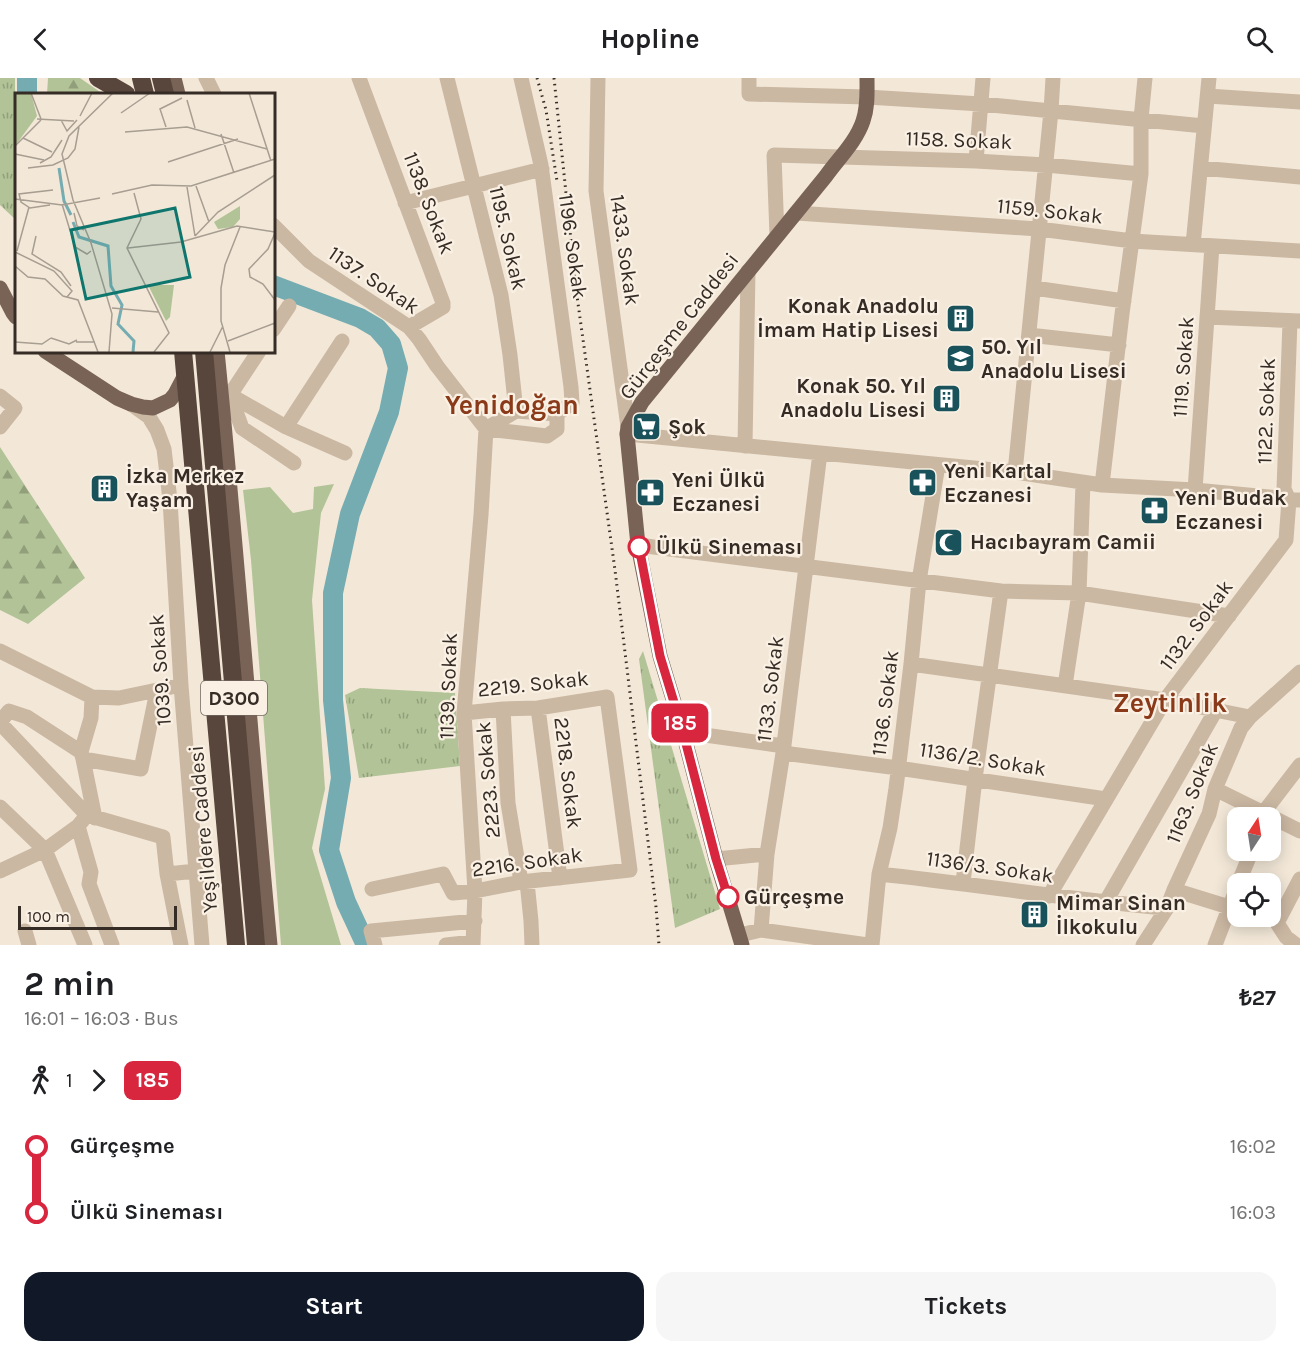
<!DOCTYPE html>
<meta charset="utf-8">
<style>
body{margin:0;font-family:Karla,sans-serif;background:#f6f6f6;color:#202124;height:100vh;display:flex;flex-direction:column;font-size:22px;white-space:nowrap}
*{box-sizing:border-box;margin:0}
p{font-size:20px;color:#757577}
.icon{flex:none;width:33px;height:33px;fill:none;stroke:currentColor;stroke-width:2;stroke-linecap:round;stroke-linejoin:round}
.map{position:relative;height:867px;overflow:hidden}
.panel{display:flex;flex-direction:column;background:#fff;flex:1}
.panel>*{flex:none}
.badge{padding:0 12px;border-radius:9px;font-size:21px;line-height:39px}
.needle{width:39px;rotate:12deg}
.controls{position:absolute;left:1227px;top:729px;display:grid;gap:12px}
.controls a{display:grid;place-items:center;width:54px;height:54px;border-radius:12px;background:#fff;box-shadow:0 3px 15px #0003;font-size:30px}
.scale{position:absolute;left:18px;bottom:15px;width:159px;box-sizing:border-box;padding-left:6px;border:3px solid #362c26;border-top:0;font-size:16px;line-height:21px;white-space:nowrap;color:#362c26;-webkit-text-stroke:4px #faf1e4;paint-order:stroke}
.map>.badge{position:absolute;translate:-50% -50%;box-shadow:0 0 0 3px #fff}
.legs{display:flex;align-items:center;gap:9px;height:66px;padding:0 24px;font-size:20px}
.legs p{margin-inline-start:auto}
.headline{display:flex;align-items:center;justify-content:space-between;height:102px;padding:0 24px}
h1{font-size:33px;font-weight:700;line-height:45px}
.button{display:flex;gap:12px;margin-top:auto;padding:12px 24px}
.button a{flex:1;height:69px;border-radius:18px;background:#111827;color:#fff;font-size:24px;font-weight:700;line-height:69px;text-align:center}
.button a+a{background:#f6f6f6;color:#202124}
ul{padding:0 24px;list-style:none}
li{display:flex;align-items:center;gap:21px;height:66px;font-size:22px}
li i{display:grid;place-items:center;width:9px;height:100%;margin:0 8px;background:currentColor}
li i::after{content:'';width:15px;height:15px;margin:-8px;border:4px solid;border-radius:50%;background:#fff}
li p{margin-inline-start:auto}
li:first-child i{background:linear-gradient(#0000 50%,currentColor 0)}
li:last-child i{background:linear-gradient(currentColor 50%,#0000 0)}
header{display:flex;justify-content:space-between;align-items:center;height:78px;padding:0 24px;background:#fff;font-size:27px;font-weight:700}
.map>svg:first-child{display:block}
.green{fill:#b2c397}
.forest{fill:url(#forest-firs)}
.park{fill:url(#park-tufts)}
.lines{fill:none;stroke-linecap:round;stroke-linejoin:round}
.river{stroke:#75acb2;stroke-width:20}
.minor{stroke:#cbb8a3;stroke-width:15}
.major{stroke:#796356;stroke-width:15}
.highway{stroke:#58463c;stroke-width:18}
.rail{stroke:#362c26;stroke-width:3;stroke-dasharray:1.5 4.5;stroke-linecap:butt}
.line-1-casing{stroke:#fff;stroke-width:14}
.line-1{stroke:#d7263d;stroke-width:9}
.stop-1-dot{fill:#fff;stroke:#d7263d;stroke-width:3}
.labels{text-anchor:middle;dominant-baseline:central;stroke-width:4.5;stroke-linejoin:round;paint-order:stroke}
.shield{fill:#faf1e4;stroke:#71675f;stroke-width:1.5}
.shield-label{font-size:20px;font-weight:bold;fill:#362c26}
.street-label{font-size:21px;fill:#362c26;stroke:#faf1e4}
.poi-label{font-size:21px;font-weight:bold;fill:#362c26;stroke:#faf1e4;text-anchor:start}
.stop-label{font-size:21px;font-weight:bold;fill:#362c26;stroke:#faf1e4;text-anchor:start}
.district-label{font-size:27px;font-weight:bold;fill:#8a3a19;stroke:#faf1e4}
.inset-river{fill:none;stroke:#75acb2;stroke-width:3}
.inset-road{fill:none;stroke:#a79d91;stroke-width:1.5}
.view{fill:#0f766e;fill-opacity:0.15;stroke:#0f766e;stroke-width:3}
.inset-edge{fill:none;stroke:#362c26;stroke-width:3}
</style>
<header><svg class="icon" aria-label="back" viewBox="0 0 24 24"><path d="M15 5l-7 7 7 7"/></svg>Hopline<svg class="icon" aria-label="search" viewBox="0 0 24 24"><circle cx="10" cy="10" r="6"/><path d="M15 15l6 6"/></svg></header>
<div class="map">
<svg width="1300" height="867" viewBox="0 0 1300 867">
<defs>
<pattern id="forest-firs" width="22" height="20" patternUnits="userSpaceOnUse" patternTransform="scale(1.5)"><rect width="22" height="20" fill="#b2c397"/><path d="M5 1l3.5 6h-7zM16 11l3.5 6h-7z" fill="#929f7b"/></pattern>
<pattern id="park-tufts" width="24" height="20" patternUnits="userSpaceOnUse" patternTransform="scale(1.5)"><rect width="24" height="20" fill="#b2c397"/><path d="M3 7l-1-3M5 7V3M7 7l1-3M15 17l-1-3M17 17v-4M19 17l1-3" fill="none" stroke="#929f7b"/></pattern>
</defs>
<rect width="100%" height="100%" fill="#f3e8d8"/>
<path class="green" d="M334,406L321,435L312,522L325,711L312,770L341,867H281L251,482L243,412L270,409L293,435L313,431L314,409Z"/>
<path class="forest" d="M48,0H80L103,16H47Z
M0,369L85,500L28,546L0,532Z"/>
<path class="park" d="M0,0H15L16,142L0,127Z
M643,573L720,831L675,850L639,581Z
M360,610L455,615L460,688L359,700L345,617Z"/>
<g class="lines">
<path class="river" d="M27,16V0
M273,207L360,240L377,250L391,266L398,290L389,334L350,436L333,515V622L341,700L329,772L346,824L366,867"/>
<path class="minor" d="M206,0L214,16
M359,0L443,225V229L409,249
M447,0L501,217L510,277L516,333
M521,0L541,87L571,309L572,325L557,336
M598,0L596,113L628,349
M749,0V16L867,19L981,26L1204,48
M1208,18L1300,24
M976,83L983,0
M1201,90L1300,99
M405,125L542,91
M796,135L1039,151L1132,163L1300,173
M273,147L309,183L409,249L419,261L437,288L486,351L516,333L557,336
M777,158L774,77L976,83L1046,87L1141,96
M1193,167L1209,0
M1034,210L1124,223
M1207,239L1300,243
M273,252L289,228
M1029,257L1119,267
M230,317L286,349L345,375
M230,317L242,350L294,385
M230,317L259,273
M0,318L15,330L0,349
M131,326L149,339L157,352L164,371L170,422L181,607L202,867
M286,349L342,263
M627,356L1015,394L1102,407L1195,412L1279,420L1289,422H1300
M745,368L748,193
M1015,394L1051,33L1053,0
M1102,407L1122,236L1141,96V41L1145,0
M1195,412L1212,168
M638,467L1001,513L1079,515L1229,538
M0,573L92,619L119,620L181,607
M911,586L1165,622L1250,639
M1065,608L1079,515L1083,405
M538,630L560,800
M503,631L508,725L521,804
M0,644L9,633L27,639L81,674L83,681L141,691L157,613
M0,645L87,737L163,759L167,796L196,793
M683,654L784,668
M81,674L91,640L92,619
M783,675L898,690L1106,721
M83,681L95,740
M1215,711L1300,753
M0,729L45,772L85,867
M1264,734L1300,687
M78,748L91,794L89,806L112,867
M716,781L767,776
M0,793L45,772L78,748L83,742
M167,796L181,867
M879,796C975,806 1071,822 1167,830
M527,804L531,843L532,867
M963,805L975,701L1001,513
M1238,806L1252,772
M372,811L443,796L453,815L475,813L521,804L630,792L607,619L538,630L503,631L464,635
M1174,812L1229,829
M1049,818L1165,622L1286,462L1289,422L1284,411L1290,243
M1105,825L1216,632
M761,852L767,776L783,675L820,375
M25,853L29,867
M740,857L761,852L868,867
M375,867L371,853L475,843
M446,867L473,864
M473,867L475,813L464,635L481,437L486,351L547,358L557,351V336
M872,867L879,796L890,750L896,710L911,586L919,503L938,387
M1143,867L1167,830L1174,812L1209,736L1215,711L1241,650L1250,639L1300,594
M1215,867L1238,807
M1296,867L1286,859L1277,845L1300,801"/>
<path class="major" d="M174,0L178,16
M0,210L13,235L16,239
M45,273L117,320L131,326L143,329L153,330L170,322L175,316L185,297
M217,273C237,471 251,669 270,867
M742,867L716,781L683,654L660,578L638,467L627,356L628,349L642,324L826,98C838,81 856,64 863,43C868,29 867,14 867,0"/>
<path class="highway" d="M98,0L126,16
M141,0L145,16
M161,0L165,16
M183,273L236,867
M204,273L256,867"/>
<path class="rail" d="M537,0L546,32L557,103
M554,0L576,211L615,492L656,829L659,867"/>
</g>
<g class="lines">
<defs>
<path id="line-1" d="M639,469L660,578L683,654L716,781L728,819"/>
</defs>
<use href="#line-1" class="line-1-casing"/>
<use href="#line-1" class="line-1"/>
</g>
<defs>
<symbol id="building-square" viewBox="-11 -11 22 22"><rect x="-9" y="-9" width="18" height="18" rx="4" fill="#19525a" stroke="#faf1e4"/><path d="M-4-6H4V6H1V3H-1V6H-4ZM-2.5-4.3h1.7v1.8h-1.7ZM.8-4.3h1.7v1.8H.8ZM-2.5-1h1.7V.8h-1.7ZM.8-1h1.7V.8H.8Z" fill="#fff"/></symbol>
<symbol id="school-square" viewBox="-11 -11 22 22"><rect x="-9" y="-9" width="18" height="18" rx="4" fill="#19525a" stroke="#faf1e4"/><path d="M0-5L7-2L0 1L-7-2ZM-4 1L0 2.5L4 1V4Q0 6-4 4Z" fill="#fff"/></symbol>
<symbol id="supermarket-square" viewBox="-11 -11 22 22"><rect x="-9" y="-9" width="18" height="18" rx="4" fill="#19525a" stroke="#faf1e4"/><path d="M-6-5.5h2.5l.6 2H6L4.5 2H-2.5L-4.4-4H-6ZM-1.5 3.2a1.3 1.3 0 1 0 .1 0ZM3 3.2a1.3 1.3 0 1 0 .1 0Z" fill="#fff"/></symbol>
<symbol id="pharmacy-square" viewBox="-11 -11 22 22"><rect x="-9" y="-9" width="18" height="18" rx="4" fill="#19525a" stroke="#faf1e4"/><path d="M-2-6h4v4h4v4h-4v4h-4v-4h-4v-4h4Z" fill="#fff"/></symbol>
<symbol id="mosque-square" viewBox="-11 -11 22 22"><rect x="-9" y="-9" width="18" height="18" rx="4" fill="#19525a" stroke="#faf1e4"/><path d="M3.5-4.9A6 6 0 1 0 3.5 4.9A5 5 0 1 1 3.5-4.9Z" fill="#fff"/></symbol>
</defs>
<g fill-rule="evenodd">
<use href="#building-square" x="944" y="224" width="33" height="33"/>
<use href="#school-square" x="944" y="264" width="33" height="33"/>
<use href="#building-square" x="930" y="304" width="33" height="33"/>
<use href="#supermarket-square" x="630" y="332" width="33" height="33"/>
<use href="#pharmacy-square" x="906" y="388" width="33" height="33"/>
<use href="#building-square" x="88" y="394" width="33" height="33"/>
<use href="#pharmacy-square" x="634" y="398" width="33" height="33"/>
<use href="#pharmacy-square" x="1138" y="416" width="33" height="33"/>
<use href="#mosque-square" x="932" y="448" width="33" height="33"/>
<use href="#building-square" x="1018" y="820" width="33" height="33"/>
</g>
<g class="stop-1-dot">
<circle cx="639" cy="469" r="10"/>
<circle cx="728" cy="819" r="10"/>
</g>
<g class="labels">
<rect class="shield" x="201" y="603" width="66" height="34" rx="4.5"/>
<g class="shield-label">
<text x="234" y="620">D300</text>
</g>
<g class="street-label">
<text transform="translate(959 62) rotate(2)">1158. Sokak</text>
<text transform="translate(429 125) rotate(69)">1138. Sokak</text>
<text transform="translate(1050 133) rotate(6)">1159. Sokak</text>
<text transform="translate(508 160) rotate(77)">1195. Sokak</text>
<text transform="translate(573 168) rotate(82)">1196. Sokak</text>
<text transform="translate(625 172) rotate(82)">1433. Sokak</text>
<text transform="translate(374 202) rotate(34)">1137. Sokak</text>
<text transform="translate(679 248) rotate(-52)">Gürçeşme Caddesi</text>
<text transform="translate(1183 289) rotate(-86)">1119. Sokak</text>
<text transform="translate(1266 333) rotate(-88)">1122. Sokak</text>
<text transform="translate(1196 547) rotate(-53)">1132. Sokak</text>
<text transform="translate(160 592) rotate(-94)">1039. Sokak</text>
<text transform="translate(533 606) rotate(-6)">2219. Sokak</text>
<text transform="translate(448 608) rotate(-88)">1139. Sokak</text>
<text transform="translate(770 611) rotate(-83)">1133. Sokak</text>
<text transform="translate(885 625) rotate(-83)">1136. Sokak</text>
<text transform="translate(983 681) rotate(9)">1136/2. Sokak</text>
<text transform="translate(568 695) rotate(83)">2218. Sokak</text>
<text transform="translate(488 702) rotate(-95)">2223. Sokak</text>
<text transform="translate(1192 715) rotate(-68)">1163. Sokak</text>
<text transform="translate(203 751) rotate(-95)">Yeşildere Caddesi</text>
<text transform="translate(527 784) rotate(-8)">2216. Sokak</text>
<text transform="translate(990 789) rotate(8)">1136/3. Sokak</text>
</g>
<g class="poi-label">
<text x="939" y="228" text-anchor="end">Konak Anadolu<tspan x="939" dy="24">İmam Hatip Lisesi</tspan></text>
<text x="981" y="269">50. Yıl<tspan x="981" dy="24">Anadolu Lisesi</tspan></text>
<text x="926" y="308" text-anchor="end">Konak 50. Yıl<tspan x="926" dy="24">Anadolu Lisesi</tspan></text>
<text x="668" y="349">Şok</text>
<text x="944" y="393">Yeni Kartal<tspan x="944" dy="24">Eczanesi</tspan></text>
<text x="126" y="398">İzka Merkez<tspan x="126" dy="24">Yaşam</tspan></text>
<text x="672" y="402">Yeni Ülkü<tspan x="672" dy="24">Eczanesi</tspan></text>
<text x="1175" y="420">Yeni Budak<tspan x="1175" dy="24">Eczanesi</tspan></text>
<text x="970" y="464">Hacıbayram Camii</text>
<text x="1056" y="825">Mimar Sinan<tspan x="1056" dy="24">İlkokulu</tspan></text>
</g>
<g class="stop-label">
<text x="656" y="469">Ülkü Sineması</text>
<text x="744" y="819">Gürçeşme</text>
</g>
<g class="district-label">
<text x="512" y="327">Yenidoğan</text>
<text x="1170" y="625">Zeytinlik</text>
</g>
</g>
<g transform="translate(15 15)">
<rect width="260" height="260" fill="#f3e8d8"/>
<path d="M225,113V126L218,134L203,136L199,129Z" fill="#b2c397"/>
<path d="M133,192H159L155,224L151,228Z" fill="#b2c397"/>
<path d="M0,0H16L22,23L0,53Z" fill="#b2c397"/>
<path class="inset-river" d="M44,75L49,108L56,122M58,129L64,144L93,153L96,193L107,212L103,231L119,248L118,259"/>
<path class="inset-road" d="M16,0L26,26M234,0L256,68M172,7L180,35M106,20L135,0M65,23L77,0M22,26L59,28M46,27L52,38L62,27M151,34L145,16L167,5M110,39L172,34L252,56M206,41L219,80M8,45L37,59M0,53L26,27M0,61L29,67M153,69L223,46M25,70L36,64L47,47M13,75L38,72L53,65L60,56L64,34M181,93L194,129M172,94L180,143M119,100L126,126L112,155L154,240L139,259M97,101L137,92L176,93L260,66M0,106L47,112L85,105M47,111L60,154L72,161L76,158M35,112L15,115L6,109L4,101L38,97M59,120L62,133L69,137M260,140L253,156L234,176L235,184L248,191L260,207M21,143L17,161L46,179L56,193M180,143L203,119L260,82M113,155L166,149L222,133L260,139M2,158L14,114M0,159L39,178L57,198L52,204M0,173L13,184L30,186L48,203L63,207L83,259M97,215L143,219M36,245L54,251L62,247M213,248L260,230M0,249L27,251L36,245M61,249H80M94,259L97,221L76,150L58,107L47,61L54,43L98,0M195,259L208,233M215,259L206,228V195L210,172L225,134"/>
<path class="view" d="M160,115L175,184L71,206L56,137Z"/>
<rect width="260" height="260" class="inset-edge"/>
</g>
</svg>
<div class="controls">
<a><svg class="needle" viewBox="-14 -14 28 28"><path d="M0-13l5 13h-10z" fill="#e53935"/><path d="M0 13l5-13h-10z" fill="#757577"/></svg></a>
<a><svg class="icon" aria-label="locate" viewBox="0 0 24 24"><circle cx="12" cy="12" r="6"/><path d="M12 2v4M12 18v4M2 12h4M18 12h4"/></svg></a>
</div>
<div class="scale">100 m</div>
<b class="badge" style="left:680px;top:645px;background:#d7263d;color:#fff">185</b>
</div>
<section class="panel">
<div class="headline"><div><h1>2 min</h1><p>16:01 – 16:03 · Bus</p></div><b>₺27</b></div>
<div class="legs"><svg class="icon" aria-label="walk" viewBox="0 0 24 24"><circle cx="13" cy="4" r="2"/><path d="M13 8l-2 6 4 7M11 14l-3 7M7 12l3-4h3l4 4"/></svg>1<svg class="icon" aria-label="forward" viewBox="0 0 24 24"><path d="M9 5l7 7-7 7"/></svg><b class="badge" style="background:#d7263d;color:#fff">185</b></div>
<ul>
<li><i style="color:#d7263d"></i><b>Gürçeşme</b><p>16:02</p></li>
<li><i style="color:#d7263d"></i><b>Ülkü Sineması</b><p>16:03</p></li>
</ul>
<div class="button"><a>Start</a><a>Tickets</a></div>
</section>
